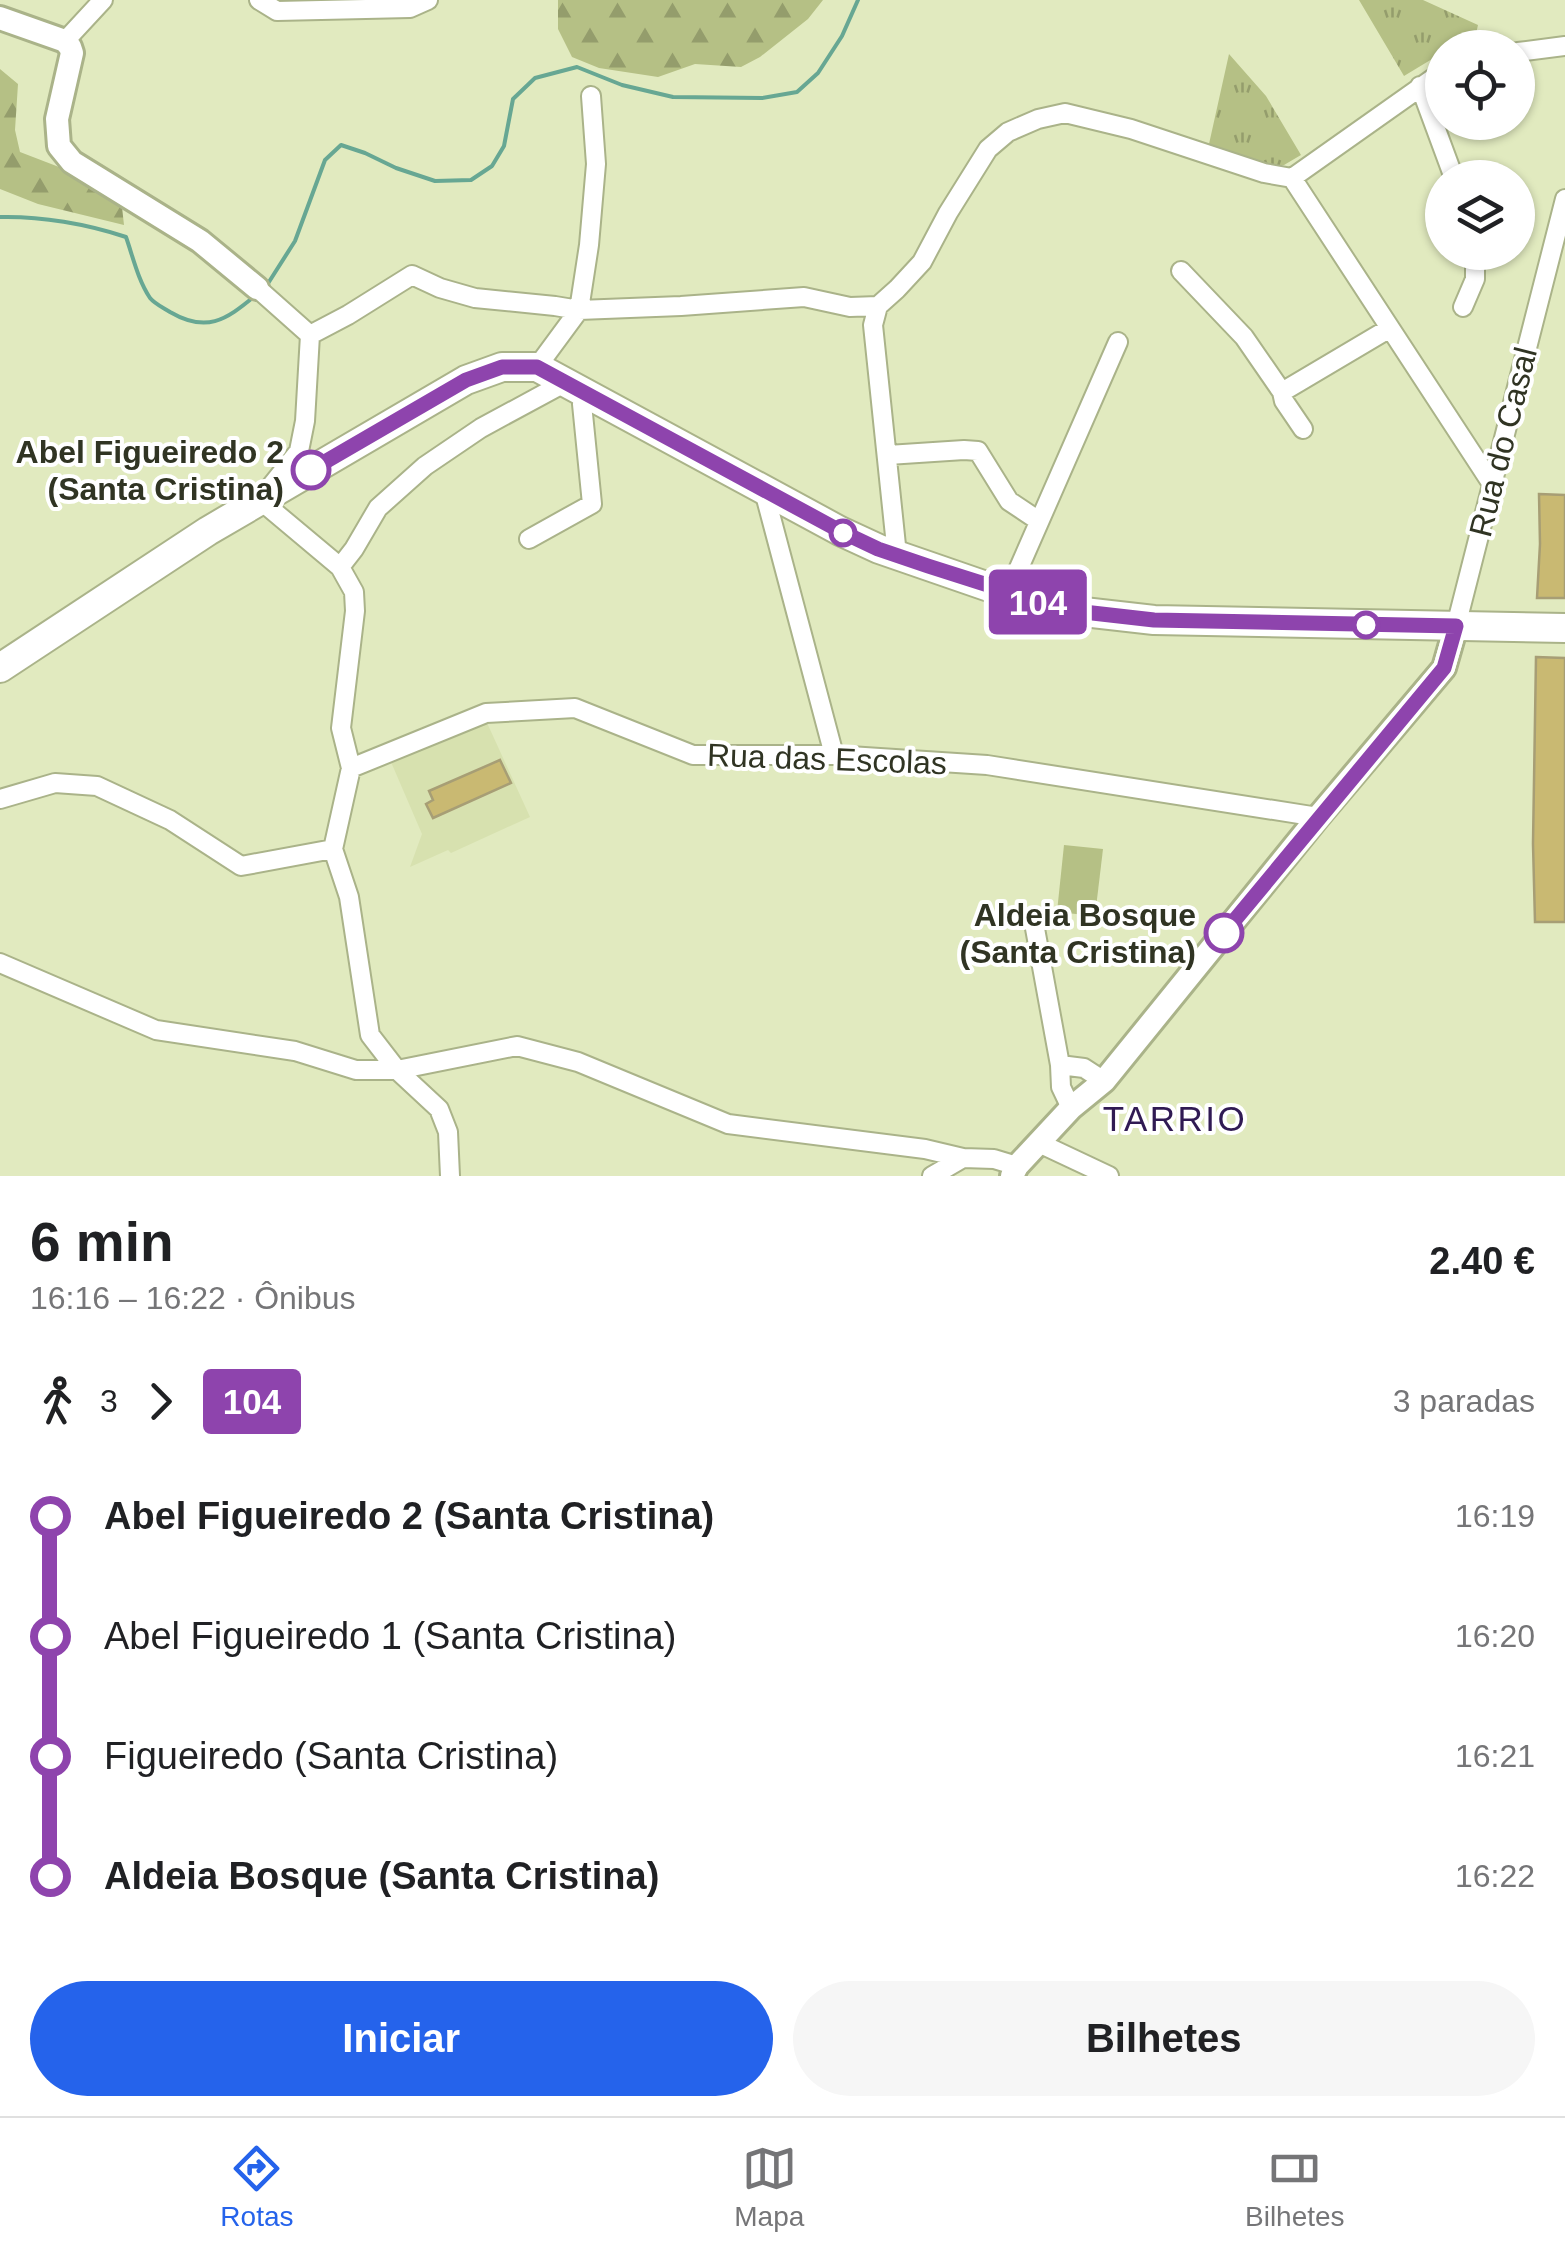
<!DOCTYPE html>
<html lang="pt">
<meta charset="utf-8">
<style>
body{margin:0;font-family:Arial,sans-serif;background:#f6f6f6;color:#202124;height:100vh;display:flex;flex-direction:column;font-size:38px;white-space:nowrap}
*{box-sizing:border-box;margin:0}
p{font-size:32px;color:#757577}
.icon{flex:none;width:55px;height:55px;fill:none;stroke:currentColor;stroke-width:2;stroke-linecap:round;stroke-linejoin:round}
.map{position:relative;height:1176px;overflow:hidden}
.side{display:flex;flex-direction:column;background:#fff;flex:1}
.side>*{flex:none}
.badge{padding:0 20px;border-radius:8px;font-size:35px;line-height:65px}
.controls{position:absolute;left:1425px;top:30px;display:grid;gap:20px}
.controls a{display:grid;place-items:center;width:110px;height:110px;border-radius:50%;background:#fff;box-shadow:0 2px 8px #0004;font-size:50px}
.map>.badge{position:absolute;translate:-50% -50%;box-shadow:0 0 0 5px #fff}
.legs{display:flex;align-items:center;gap:15px;height:110px;padding:0 30px;font-size:32px}
.legs p{margin-inline-start:auto}
.head{display:flex;align-items:center;justify-content:space-between;height:170px;padding:0 30px}
h1{font-size:55px;font-weight:800;line-height:75px}
.primary-button{display:flex;gap:20px;margin-top:auto;padding:20px 30px}
.primary-button a{flex:1;height:115px;border-radius:60px;background:#2563eb;color:#fff;font-size:40px;font-weight:800;line-height:115px;text-align:center}
.primary-button a+a{background:#f6f6f6;color:#202124}
ul{padding:0 30px;list-style:none}
li{display:flex;align-items:center;gap:35px;height:120px;font-size:38px}
li i{display:grid;place-items:center;width:15px;height:100%;margin:0 12px;background:currentColor}
li i::after{content:'';width:25px;height:25px;margin:-12px;border:8px solid;border-radius:50%;background:#fff}
li p{margin-inline-start:auto}
li:first-child i{background:linear-gradient(#0000 50%,currentColor 0)}
li:last-child i{background:linear-gradient(currentColor 50%,#0000 0)}
.menu{display:flex;justify-content:space-around;align-items:center;height:140px;border-top:2px solid #e0e0e0;background:#fff;font-size:28px;color:#757577}
.menu a{display:grid;justify-items:center;gap:5px}
.menu .active{color:#2563eb}
.map>svg:first-child{display:block}
.built{fill:#d7e1af}
.grass{fill:url(#grass-tufts)}
.forest{fill:url(#forest-firs)}
.pitch{fill:#b5c085}
.lines{fill:none;stroke-linecap:round;stroke-linejoin:round}
.stream{stroke:#67a793;stroke-width:4}
.building{fill:#c9b972;stroke:#a79e75;stroke-width:2.5}
.minor-casing{stroke:#aab389;stroke-width:22}
.tertiary-casing{stroke:#aab389;stroke-width:28}
.primary-casing{stroke:#aab389;stroke-width:32}
.minor{stroke:#fff;stroke-width:18}
.tertiary{stroke:#fff;stroke-width:22}
.primary{stroke:#fff;stroke-width:28}
.line-1-casing{stroke:#fff;stroke-width:22}
.line-1{stroke:#8e44ad;stroke-width:15}
.stop-1-dot{fill:#fff;stroke:#8e44ad;stroke-width:5}
.labels{text-anchor:middle;dominant-baseline:central;stroke-width:8;stroke-linejoin:round;paint-order:stroke}
.street-label{font-size:32px;fill:#303423;stroke:#fff}
.stop-label{font-size:32px;font-weight:bold;fill:#303423;stroke:#fff;text-anchor:end}
.neighbourhood-label{font-size:35px;letter-spacing:2.5px;fill:#301a53;stroke:#fff}
</style>
<div class="map">
<svg width="1565" height="1176" viewBox="0 0 1565 1176">
<defs>
<pattern id="grass-tufts" width="24" height="20" patternUnits="userSpaceOnUse" patternTransform="scale(2.5)"><rect width="24" height="20" fill="#b5c085"/><path d="M3 7l-1-3M5 7V3M7 7l1-3M15 17l-1-3M17 17v-4M19 17l1-3" fill="none" stroke="#949d6c"/></pattern>
<pattern id="forest-firs" width="22" height="20" patternUnits="userSpaceOnUse" patternTransform="scale(2.5)"><rect width="22" height="20" fill="#b5c085"/><path d="M5 1l3.5 6h-7zM16 11l3.5 6h-7z" fill="#949d6c"/></pattern>
</defs>
<rect width="100%" height="100%" fill="#e1eabf"/>
<path class="built" d="M484,722L488,725L530,817L451,853L448,850L410,867L422,834L391,762Z"/>
<path class="grass" d="M1359,0H1423L1478,25L1473,47L1442,48V53L1404,76Z
M1229,54L1266,96L1301,155L1284,165L1272,167L1209,144Z"/>
<path class="forest" d="M558,0H823L808,19L760,57L741,67L695,64L658,77L599,68L572,57L558,29Z
M0,69L18,84L15,130L20,152L72,172L122,207L124,225L38,204L0,189Z"/>
<path class="pitch" d="M1064,845L1103,849L1095,916L1057,912Z"/>
<g class="lines">
<path class="stream" d="M0,217C41,216 87,224 126,237C133,257 138,280 150,298C155,304 162,307 170,312C206,333 225,321 256,295
M267,285L295,241L325,160L341,145L365,153L396,168L435,181L471,180L492,166L504,146L513,99L535,78L577,67L622,85L673,97L762,98L797,92L818,73L842,36L858,0"/>
</g>
<path class="building" d="M1539,494L1565,495V598H1537L1540,544Z
M1536,657L1565,658V922H1535L1533,844Z
M500,760L511,783L433,818L426,804L433,800L429,791Z"/>
<g class="lines">
<defs>
<path id="minor" d="M259,0L277,11L410,8L428,0
M65,41L103,0
M1518,52L1565,46
M1420,86L1454,178
M1292,178L1492,484
M1181,271L1244,337L1282,392L1390,328
M257,288L310,335L305,421L299,451L260,500L340,567L354,592L355,611L341,728L351,768L333,849L349,897L370,1035L397,1070L439,1109L448,1132L450,1176
M1463,307L1475,279V252
M310,335L348,315L412,275L440,288L475,298L555,306L579,310L681,306L804,297L850,307L878,306
M537,367L579,310L589,245L596,164L591,96
M1282,392L1284,401L1303,429
M888,455L964,450L978,451L1009,501L1039,521
M764,491L834,755
M529,539L592,504L582,404L588,393
M897,555L873,325L878,306L897,289L922,262L948,213L988,149L1008,132L1038,119L1065,113L1131,129L1264,173L1292,178L1442,72
M340,567L354,549L378,508L425,466L481,428L566,382
M1008,593L1118,342
M1456,626L1565,199
M351,768L486,713L575,708L693,755H834L987,765L1318,817
M0,799L55,783L97,786L170,820L241,866L333,849
M1034,923L1060,1065L1061,1087L1071,1108
M0,963L156,1030L295,1051L356,1070H397L517,1046L578,1062L728,1124L925,1149L963,1158L994,1159L1017,1166
M1060,1065L1084,1068L1104,1081
M1039,1143L1109,1176
M932,1176L963,1158"/>
<path id="tertiary" d="M0,18L65,41L70,47L72,53L57,119L59,146L72,162L200,241L257,288
M1012,1176L1017,1166L1071,1108L1104,1081L1318,817L1444,668L1456,626"/>
<path id="primary" d="M0,668L208,531L466,380L502,367H537L840,531L879,549L989,587L1066,610L1154,620L1565,628"/>
</defs>
<use href="#minor" class="minor-casing"/>
<use href="#tertiary" class="tertiary-casing"/>
<use href="#primary" class="primary-casing"/>
<use href="#minor" class="minor"/>
<use href="#tertiary" class="tertiary"/>
<use href="#primary" class="primary"/>
</g>
<g class="lines">
<defs>
<path id="line-1" d="M311,470L466,380L502,367H537L840,531L878,549L928,566L1066,610L1154,620L1456,626L1444,668L1224,933"/>
</defs>
<use href="#line-1" class="line-1-casing"/>
<use href="#line-1" class="line-1"/>
</g>
<g class="stop-1-dot">
<circle cx="311" cy="470" r="18"/>
<circle cx="843" cy="533" r="12"/>
<circle cx="1366" cy="625" r="12"/>
<circle cx="1224" cy="933" r="18"/>
</g>
<g class="labels">
<g class="street-label">
<text transform="translate(1503 442) rotate(-76)">Rua do Casal</text>
<text transform="translate(827 759) rotate(2)">Rua das Escolas</text>
</g>
<g class="stop-label">
<text x="284" y="452">Abel Figueiredo 2<tspan x="284" dy="37">(Santa Cristina)</tspan></text>
<text x="1196" y="915">Aldeia Bosque<tspan x="1196" dy="37">(Santa Cristina)</tspan></text>
</g>
<g class="neighbourhood-label">
<text x="1175" y="1118">TARRIO</text>
</g>
</g>
</svg>
<div class="controls">
<a><svg class="icon" aria-label="locate" viewBox="0 0 24 24"><circle cx="12" cy="12" r="6"/><path d="M12 2v4M12 18v4M2 12h4M18 12h4"/></svg></a>
<a><svg class="icon" aria-label="layers" viewBox="0 0 24 24"><path d="M12 4l9 5-9 5-9-5zM3 14l9 5 9-5"/></svg></a>
</div>
<b class="badge" style="left:1038px;top:602px;background:#8e44ad;color:#fff">104</b>
</div>
<section class="side">
<div class="head"><div><h1>6 min</h1><p>16:16 – 16:22 · Ônibus</p></div><b>2.40 €</b></div>
<div class="legs"><svg class="icon" aria-label="walk" viewBox="0 0 24 24"><circle cx="13" cy="4" r="2"/><path d="M13 8l-2 6 4 7M11 14l-3 7M7 12l3-4h3l4 4"/></svg>3<svg class="icon" aria-label="forward" viewBox="0 0 24 24"><path d="M9 5l7 7-7 7"/></svg><b class="badge" style="background:#8e44ad;color:#fff">104</b><p>3 paradas</p></div>
<ul>
<li><i style="color:#8e44ad"></i><b>Abel Figueiredo 2 (Santa Cristina)</b><p>16:19</p></li>
<li><i style="color:#8e44ad"></i><span>Abel Figueiredo 1 (Santa Cristina)</span><p>16:20</p></li>
<li><i style="color:#8e44ad"></i><span>Figueiredo (Santa Cristina)</span><p>16:21</p></li>
<li><i style="color:#8e44ad"></i><b>Aldeia Bosque (Santa Cristina)</b><p>16:22</p></li>
</ul>
<div class="primary-button"><a>Iniciar</a><a>Bilhetes</a></div>
</section>
<nav class="menu">
<a class="active"><svg class="icon" aria-label="directions" viewBox="0 0 24 24"><path d="M12 3l9 9-9 9-9-9zM9 14v-3h6M13 9l2 2-2 2"/></svg>Rotas</a>
<a><svg class="icon" aria-label="map" viewBox="0 0 24 24"><path d="M3 6l6-2 6 2 6-2v14l-6 2-6-2-6 2zM9 4v14M15 6v14"/></svg>Mapa</a>
<a><svg class="icon" aria-label="tickets" viewBox="0 0 24 24"><path d="M3 7h18v10H3zM15 7v10"/></svg>Bilhetes</a>
</nav>
